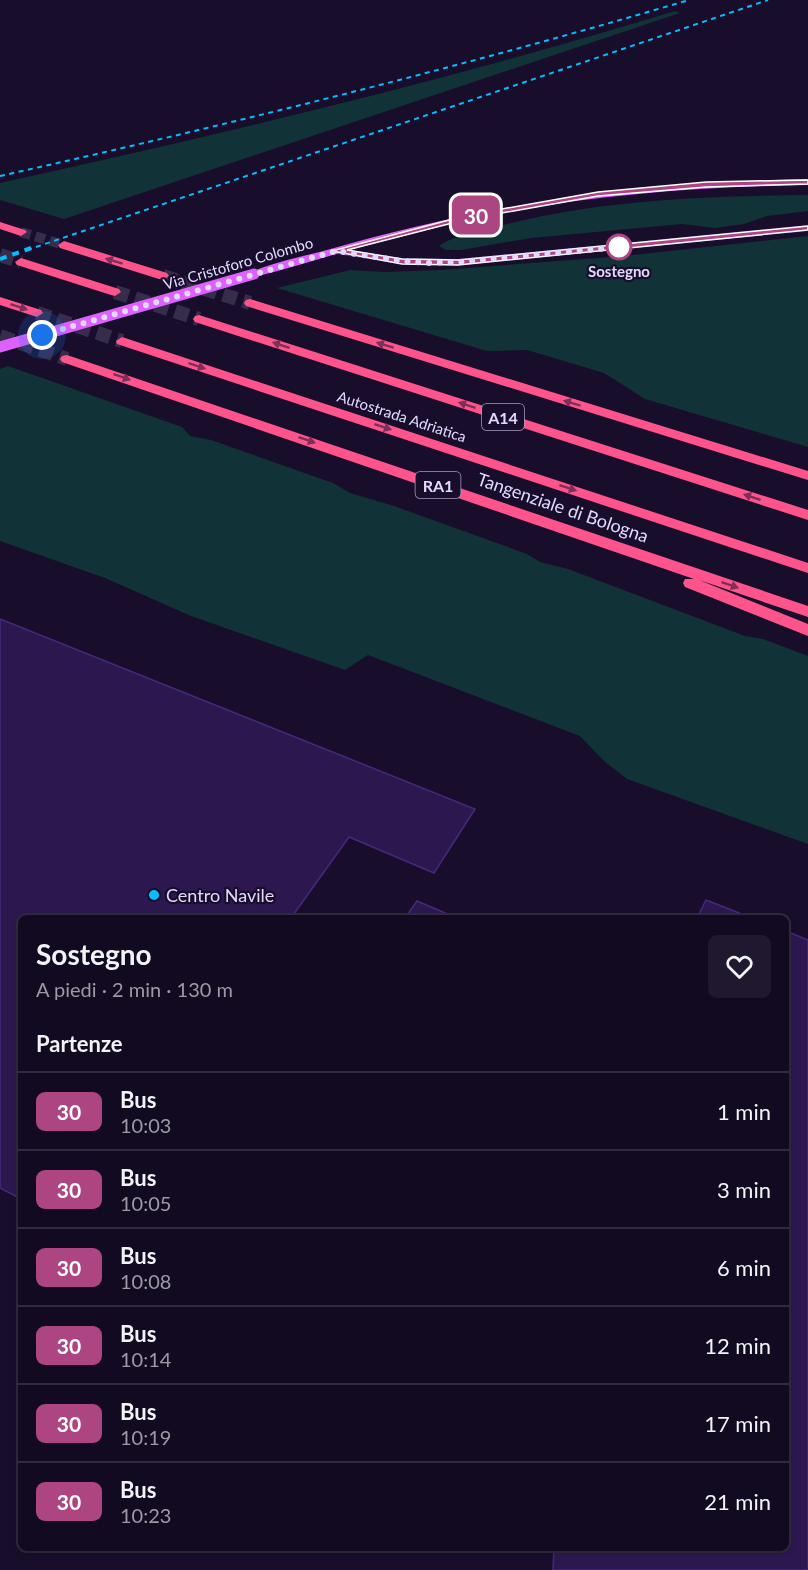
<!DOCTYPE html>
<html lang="it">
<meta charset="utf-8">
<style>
body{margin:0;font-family:Lato,sans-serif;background:#1f182e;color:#f1f3f6;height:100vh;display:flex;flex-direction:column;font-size:22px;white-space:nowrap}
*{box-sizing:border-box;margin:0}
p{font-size:20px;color:#9c9aa5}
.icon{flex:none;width:33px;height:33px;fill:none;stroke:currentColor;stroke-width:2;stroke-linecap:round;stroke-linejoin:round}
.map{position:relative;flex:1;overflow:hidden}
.panel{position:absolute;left:18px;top:915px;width:771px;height:636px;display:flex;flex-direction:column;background:#120a21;border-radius:9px;box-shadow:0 3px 9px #0003,0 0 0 2px #312b3f}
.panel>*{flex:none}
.badge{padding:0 12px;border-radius:9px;font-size:21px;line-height:39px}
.you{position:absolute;width:30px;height:30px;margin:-15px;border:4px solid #fff;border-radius:50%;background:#1a73e8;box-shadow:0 0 0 9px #1a73e833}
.map>.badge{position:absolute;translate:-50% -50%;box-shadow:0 0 0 3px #fff}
h2{padding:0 18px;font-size:22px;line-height:54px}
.round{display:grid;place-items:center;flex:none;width:63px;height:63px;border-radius:9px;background:#1f182e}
.overview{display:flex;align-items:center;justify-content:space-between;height:102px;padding:0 18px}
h1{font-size:28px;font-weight:700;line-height:45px}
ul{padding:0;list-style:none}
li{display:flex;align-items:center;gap:18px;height:78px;padding:0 18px;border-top:2px solid #312b3f}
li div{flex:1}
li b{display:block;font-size:22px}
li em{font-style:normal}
li .badge{min-width:66px;font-weight:700;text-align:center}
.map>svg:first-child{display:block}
.green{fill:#113236}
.building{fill:#2c184f;stroke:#46287d;stroke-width:1.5}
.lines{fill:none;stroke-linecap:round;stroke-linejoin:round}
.motorway-tunnel-far1{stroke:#362c4c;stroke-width:10;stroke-dasharray:10 5;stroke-linecap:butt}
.motorway-tunnel{stroke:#362c4c;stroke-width:14;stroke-dasharray:14 7;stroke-linecap:butt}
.service{fill:#47358f;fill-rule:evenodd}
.primary{fill:#dd60ff;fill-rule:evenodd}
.motorway{fill:#ff548b;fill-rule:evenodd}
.rail-far1{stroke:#05beff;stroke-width:2;stroke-dasharray:5 4.5;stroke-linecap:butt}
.rail{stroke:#05beff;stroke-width:4;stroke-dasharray:7 6;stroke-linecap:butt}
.primary-bridge{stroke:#dd60ff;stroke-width:11}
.oneway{fill:#802e57}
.line{fill:#ad4582;stroke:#fff;stroke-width:1.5}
.walk{stroke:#e3d9ff;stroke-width:6;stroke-dasharray:0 10.8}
.stop-dot{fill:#fff;stroke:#ad4582;stroke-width:3}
.poi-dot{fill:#05beff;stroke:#180e2c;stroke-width:2}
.labels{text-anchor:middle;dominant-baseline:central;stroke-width:4.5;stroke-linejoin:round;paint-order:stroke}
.far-street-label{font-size:15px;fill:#e3d9ff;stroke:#180e2c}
.far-stop-label{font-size:15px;font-weight:bold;fill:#e3d9ff;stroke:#180e2c}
.shield{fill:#180e2c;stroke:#a69cc0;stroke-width:1.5}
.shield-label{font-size:16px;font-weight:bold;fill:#e3d9ff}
.street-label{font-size:18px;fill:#e3d9ff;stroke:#180e2c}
.poi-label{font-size:18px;fill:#e3d9ff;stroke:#180e2c;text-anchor:start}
</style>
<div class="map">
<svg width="808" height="1570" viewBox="0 0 808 1570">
<rect width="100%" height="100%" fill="#180e2c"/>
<path class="green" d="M675,11L680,13L64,219L0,200V183C227,133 453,79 675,11Z
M808,195V211L767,216L744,224L715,228L682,224L531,238L461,250H446L439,246C450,237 469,235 482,231C586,200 700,196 808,195Z
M808,236V447L645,399L604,373L527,350L487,351L277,288L350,270L384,272L441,270L624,256Z
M8,366L182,427L190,436L211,440L333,483L350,493L394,506L527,554L540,562L568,569L745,636L763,639L808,656V844L627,779L604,761L580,736L368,655L345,670L191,616L105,578L0,541V369Z"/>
<path class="building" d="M0,619L475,809L434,873L349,837L291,918H21V1199L0,1188Z
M706,900L752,918H697Z
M417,901L457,918H405Z
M786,931L808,940V1570H553L554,1548H786Z"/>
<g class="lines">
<path class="motorway-tunnel-far1" d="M21,232L64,245"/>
<path class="motorway-tunnel" d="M0,255L21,262
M163,276L250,303
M115,292L199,319
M37,313L122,341
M0,336L67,359"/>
<path class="service" d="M808,225V231L458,265L402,264L336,254L331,251L336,248L402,258L458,259Z"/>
<path class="primary" d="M808,179V185C687,187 566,197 447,224C382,238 319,261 254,277L249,274C261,265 309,255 327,250C488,204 640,182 808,179Z"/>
<path class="motorway" d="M0,222L25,230L27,232L21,236L0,229Z
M64,241L167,273L169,276L163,280L159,279L60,248L58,245Z
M21,258L119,289L121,292L115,296L111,295L17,265L15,262Z
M0,297L41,310L43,313L37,317L0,305Z
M250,299L808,471V480L246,306L244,303L246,300Z
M199,315L808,510V520L195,322L193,319L195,316Z
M122,337L808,563V573L117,344L116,341Z
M67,355L808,606V617L699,580L808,624V636L685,587L683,583L685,579H694L62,362L60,359L62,356Z"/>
<path class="rail-far1" d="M0,176C232,124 461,67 689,0
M27,250L768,0"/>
<path class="rail" d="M0,259L31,248"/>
<path class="primary-bridge" d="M0,347L254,274"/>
</g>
<defs><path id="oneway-solid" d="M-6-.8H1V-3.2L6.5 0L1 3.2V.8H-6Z" transform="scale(1.5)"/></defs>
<g class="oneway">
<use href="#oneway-solid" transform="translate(114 261) rotate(-163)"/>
<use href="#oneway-solid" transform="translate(19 307) rotate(18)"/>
<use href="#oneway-solid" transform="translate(281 345) rotate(-162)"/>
<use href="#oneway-solid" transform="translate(385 345) rotate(-163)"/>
<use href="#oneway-solid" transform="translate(197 366) rotate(18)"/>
<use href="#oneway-solid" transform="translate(122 377) rotate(19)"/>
<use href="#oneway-solid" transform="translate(572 403) rotate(-163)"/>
<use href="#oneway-solid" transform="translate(467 405) rotate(-162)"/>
<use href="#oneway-solid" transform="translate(383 427) rotate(18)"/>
<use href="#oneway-solid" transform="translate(307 440) rotate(19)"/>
<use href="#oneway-solid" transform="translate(568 488) rotate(18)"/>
<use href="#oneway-solid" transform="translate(752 497) rotate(-162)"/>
<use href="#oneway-solid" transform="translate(730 585) rotate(19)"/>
</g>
<path class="line" d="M808,180V184L706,187L598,196L468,219L347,250L402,259L458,260L808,226V230L458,265L402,264L332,251L468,215L598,192L706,182Z"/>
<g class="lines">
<path class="walk" d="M42,335L336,251L402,261L427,263L458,262L619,247"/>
</g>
<circle class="stop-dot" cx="619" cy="247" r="12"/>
<circle class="poi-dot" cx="154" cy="895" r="6"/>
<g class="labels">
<g class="far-street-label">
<text transform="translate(238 263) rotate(-16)">Via Cristoforo Colombo</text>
<text transform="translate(402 416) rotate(18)">Autostrada Adriatica</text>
</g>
<g class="far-stop-label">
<text x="619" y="271">Sostegno</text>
</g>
<g class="shield">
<rect x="482" y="404" width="42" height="26" rx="4.5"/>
<rect x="415.5" y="472" width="45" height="26" rx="4.5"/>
</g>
<g class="shield-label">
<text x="503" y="417">A14</text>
<text x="438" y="485">RA1</text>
</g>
<g class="street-label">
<text transform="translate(563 507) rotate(19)">Tangenziale di Bologna</text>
</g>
<g class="poi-label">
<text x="166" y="895">Centro Navile</text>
</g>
</g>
</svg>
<div class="you" style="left:42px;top:335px"></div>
<b class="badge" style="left:476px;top:215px;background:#ad4582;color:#fff">30</b>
<section class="panel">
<div class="overview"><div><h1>Sostegno</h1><p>A piedi · 2 min · 130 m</p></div><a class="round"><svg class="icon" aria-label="heart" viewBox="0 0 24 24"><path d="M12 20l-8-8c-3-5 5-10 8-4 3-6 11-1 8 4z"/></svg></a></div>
<h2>Partenze</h2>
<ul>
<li><span class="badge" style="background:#ad4582;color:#fff">30</span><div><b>Bus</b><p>10:03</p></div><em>1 min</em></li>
<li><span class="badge" style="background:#ad4582;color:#fff">30</span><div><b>Bus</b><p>10:05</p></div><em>3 min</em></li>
<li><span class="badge" style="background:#ad4582;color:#fff">30</span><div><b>Bus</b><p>10:08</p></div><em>6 min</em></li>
<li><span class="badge" style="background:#ad4582;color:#fff">30</span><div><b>Bus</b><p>10:14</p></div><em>12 min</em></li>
<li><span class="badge" style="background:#ad4582;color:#fff">30</span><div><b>Bus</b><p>10:19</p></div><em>17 min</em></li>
<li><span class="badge" style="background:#ad4582;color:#fff">30</span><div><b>Bus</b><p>10:23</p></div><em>21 min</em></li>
</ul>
</section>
</div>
